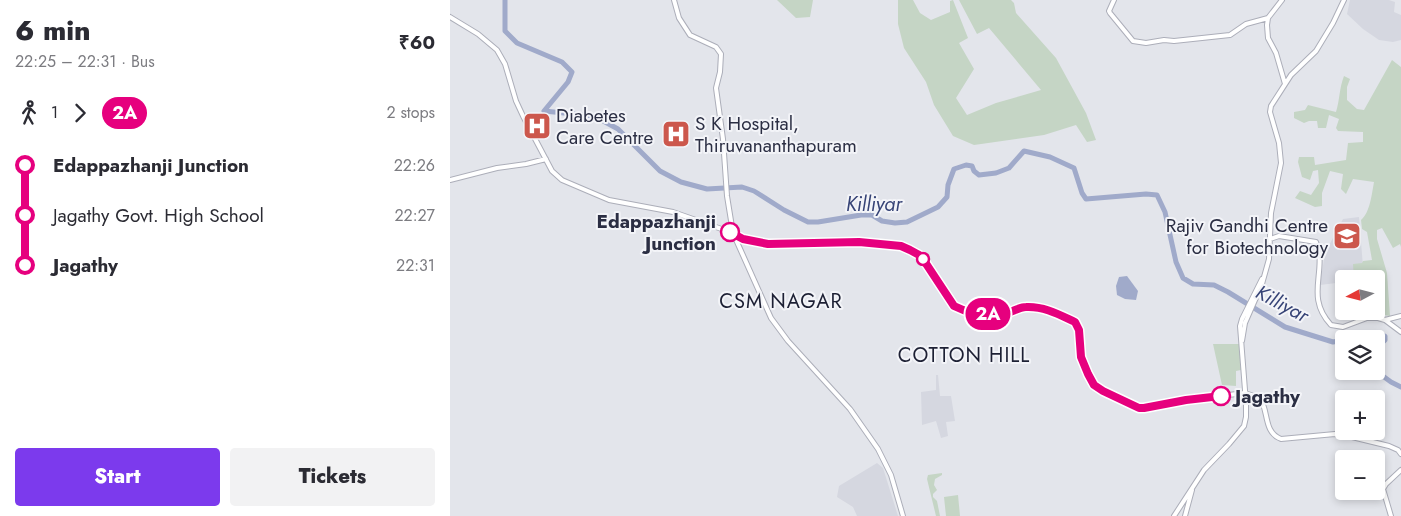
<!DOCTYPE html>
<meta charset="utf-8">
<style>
body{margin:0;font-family:Jost,sans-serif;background:#f2f2f3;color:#2b2b33;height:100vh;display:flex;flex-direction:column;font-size:19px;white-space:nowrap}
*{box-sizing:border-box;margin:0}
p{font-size:16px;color:#7c7c81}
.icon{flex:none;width:28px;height:28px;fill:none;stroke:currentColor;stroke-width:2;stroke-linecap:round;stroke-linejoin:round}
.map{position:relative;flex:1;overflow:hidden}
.panel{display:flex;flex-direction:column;background:#fff;width:450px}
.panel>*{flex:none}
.badge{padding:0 10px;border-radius:16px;font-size:18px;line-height:32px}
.needle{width:32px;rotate:263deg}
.controls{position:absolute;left:885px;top:270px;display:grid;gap:10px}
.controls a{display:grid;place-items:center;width:50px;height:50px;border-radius:5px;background:#fff;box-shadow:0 2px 8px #0003;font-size:25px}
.map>.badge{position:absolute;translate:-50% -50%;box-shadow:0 0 0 2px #fff}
.legs{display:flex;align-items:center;gap:8px;height:55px;padding:0 15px;font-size:16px}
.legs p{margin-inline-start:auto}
.overview{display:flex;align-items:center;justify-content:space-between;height:85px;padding:0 15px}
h1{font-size:28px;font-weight:800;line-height:38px}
.primary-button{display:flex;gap:10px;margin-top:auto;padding:10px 15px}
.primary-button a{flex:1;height:58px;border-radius:5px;background:#7c3aed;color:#fff;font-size:20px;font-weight:800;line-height:58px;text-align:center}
.primary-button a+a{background:#f2f2f3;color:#2b2b33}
ul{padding:0 15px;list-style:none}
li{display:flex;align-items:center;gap:18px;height:50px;font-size:19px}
li i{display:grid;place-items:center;width:8px;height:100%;margin:0 6px;background:currentColor}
li i::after{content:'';width:12px;height:12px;margin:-6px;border:4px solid;border-radius:50%;background:#fff}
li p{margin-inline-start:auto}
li:first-child i{background:linear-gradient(#0000 50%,currentColor 0)}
li:last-child i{background:linear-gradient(currentColor 50%,#0000 0)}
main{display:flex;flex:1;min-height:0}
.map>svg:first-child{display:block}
.built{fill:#d5d7e0}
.green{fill:#c5d5c5}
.water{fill:#a0aaca}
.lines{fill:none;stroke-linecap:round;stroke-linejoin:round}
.river{stroke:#a0aaca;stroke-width:5}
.secondary-casing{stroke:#acaeb9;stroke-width:6}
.secondary{stroke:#fff;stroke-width:4}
.line-1-casing{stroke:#fff;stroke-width:11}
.line-1{stroke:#e6007e;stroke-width:8}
.stop-1-dot{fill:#fff;stroke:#e6007e;stroke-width:2.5}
.labels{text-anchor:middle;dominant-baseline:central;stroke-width:4;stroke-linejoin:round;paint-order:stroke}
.poi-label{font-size:19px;fill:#2b2e43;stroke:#f3f4f8;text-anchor:start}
.stop-label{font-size:19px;font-weight:bold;fill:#2b2e43;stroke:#f3f4f8;text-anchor:end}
.water-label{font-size:20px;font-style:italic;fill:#364376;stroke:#f3f4f8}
.neighbourhood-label{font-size:20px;letter-spacing:1px;fill:#1d2034;stroke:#f3f4f8}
</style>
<main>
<section class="panel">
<div class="overview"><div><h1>6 min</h1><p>22:25 – 22:31 · Bus</p></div><b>₹60</b></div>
<div class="legs"><svg class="icon" aria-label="walk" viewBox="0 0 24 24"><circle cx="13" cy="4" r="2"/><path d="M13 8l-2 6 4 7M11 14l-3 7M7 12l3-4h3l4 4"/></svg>1<svg class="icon" aria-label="forward" viewBox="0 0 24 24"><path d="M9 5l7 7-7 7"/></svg><b class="badge" style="background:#e6007e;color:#fff">2A</b><p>2 stops</p></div>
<ul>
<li><i style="color:#e6007e"></i><b>Edappazhanji Junction</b><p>22:26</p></li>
<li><i style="color:#e6007e"></i><span>Jagathy Govt. High School</span><p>22:27</p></li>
<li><i style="color:#e6007e"></i><b>Jagathy</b><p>22:31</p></li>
</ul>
<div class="primary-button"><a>Start</a><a>Tickets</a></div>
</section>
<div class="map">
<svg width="951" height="516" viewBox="0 0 951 516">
<rect width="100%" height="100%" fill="#e3e5eb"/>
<path class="built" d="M900,0H939L945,2L944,12L951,15V40L943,42L929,40L913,29L897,14Z
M909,217L914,279H894V282L870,285L875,253L893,219Z
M486,375H488L490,396H501L505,421L496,422L498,436L491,438L486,421L472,425L471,392L486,390Z
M427,463L433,468L448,516H407L403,507L387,497L389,486Z"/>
<path class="green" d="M327,0H363L360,17L346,18Z
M448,0H463L470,13L481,20L500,12V1L503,0L518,38L509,43L524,69L506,98L517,115L546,103L591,90L539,28L527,34L509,0H561L564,3L566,13L606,58L636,113L646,140L637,142L626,125L594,135L524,145L503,136L484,105L476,82L454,48L448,24Z
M942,60L951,67V247L950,244L943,248L932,228L927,230V239L937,273L940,316L934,315L931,298H926V279H904L903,264L912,263L913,261L922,260L917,232L912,229L911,220C920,213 922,193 924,182L903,179L896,194L891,189L893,174L880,171L872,193V206L865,207L845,198L850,191L861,195L869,183L868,170L863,171L860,180L852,177L848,162L849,157H864L865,165L896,160L898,143L913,142V132L888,131L886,128L889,119L879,115L876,128H868L867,121H859L854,123L844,118V112L855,110L858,105L886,112C890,99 889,89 894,76L900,79L897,87V100L907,109L914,110Z
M763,344H790L791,370L786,371V386L772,385Z
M492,473V475L485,479L484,485L487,490L483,494V497L487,501L490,516H486L477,479L478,475Z
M508,495L510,516H496L494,497Z"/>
<path class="water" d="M677,276L688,291L686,300L675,299L667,295L666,286L669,277Z"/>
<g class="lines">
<path class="river" d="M55,0V31L67,43L112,62L122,72L118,82L94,111L144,116L168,129L210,171L231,182L257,189L292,187L304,191L334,210L358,222H368L411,215H422L432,221L445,223L457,222L488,207L497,197L498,185L504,169L516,165L522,166L524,171L529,175L546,173L559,168L574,151L600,157L624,168L632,193L636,199L696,194L707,195L715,212L726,262L733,278L743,284L764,285L778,292L835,327L883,342L894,340
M903,339L929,334L935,336V340L926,349
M926,371L941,382L951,387"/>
<defs>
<path id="secondary" d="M224,0L229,18L240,35L266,47L271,54L270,72L266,88L273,139L277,196L283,233L321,318L338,341L400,409L428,449L441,475L453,516
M664,0L659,11L660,13L683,41L696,43L714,40L724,41L780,35L796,24L818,18
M832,0L818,18L817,25L818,38L826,53L835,84
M0,17L28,34L47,50L55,64L66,101L73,116L102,171L112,180L159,200L223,212L283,233L293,239L312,244L409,242L451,246L460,250L471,256L504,306C520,314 539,317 557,313C564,311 570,308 576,307C594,306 610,315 625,322L629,330L631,357L638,374L644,385L653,391L689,408L701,407L712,404L737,400L795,393L810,398C819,411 813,432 831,439L885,434L902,437L939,446L948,450L951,454
M0,180L47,168L76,164L96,159
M820,239L829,236L866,242C878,271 854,296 881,325L893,327L917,318H928L935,320L951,316
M935,320L951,332
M792,341L795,323L812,284L819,259L821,213L831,163L829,143L820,112L821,106L841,75L866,51L883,23L894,0
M724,516L754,470L779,444L794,426L796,417V403L790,326L792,319L812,279
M735,516L742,490
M941,516L933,489L936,484L951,470"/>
</defs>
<use href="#secondary" class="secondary-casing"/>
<use href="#secondary" class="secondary"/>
</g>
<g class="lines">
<defs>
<path id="line-1" d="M280,232L293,239L318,244L409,242L451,246L460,250L471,256L504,306C520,314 539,317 557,313C564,311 570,307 576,307C594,306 610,315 625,322L629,330L631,357L638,374L644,385L653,391L689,408H694L736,400L771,396"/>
</defs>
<use href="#line-1" class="line-1-casing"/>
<use href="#line-1" class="line-1"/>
</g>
<defs>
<symbol id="hospital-square" viewBox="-11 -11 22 22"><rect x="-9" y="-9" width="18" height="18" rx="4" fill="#cc574c" stroke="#f3f4f8"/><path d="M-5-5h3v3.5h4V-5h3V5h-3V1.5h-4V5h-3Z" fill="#fff"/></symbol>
<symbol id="university-square" viewBox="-11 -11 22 22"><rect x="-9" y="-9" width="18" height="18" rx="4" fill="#cc574c" stroke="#f3f4f8"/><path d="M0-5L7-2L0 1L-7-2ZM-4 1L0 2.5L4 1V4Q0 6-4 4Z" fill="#fff"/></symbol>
</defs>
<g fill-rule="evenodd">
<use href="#hospital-square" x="71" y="110" width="32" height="32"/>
<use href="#hospital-square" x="210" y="118" width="32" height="32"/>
<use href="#university-square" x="881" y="220" width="32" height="32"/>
</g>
<g class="stop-1-dot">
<circle cx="280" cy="232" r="9"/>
<circle cx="473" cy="259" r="6"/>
<circle cx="771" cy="396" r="9"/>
</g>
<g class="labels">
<g class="poi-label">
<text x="106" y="115">Diabetes<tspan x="106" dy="22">Care Centre</tspan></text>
<text x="245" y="123">S K Hospital,<tspan x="245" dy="22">Thiruvananthapuram</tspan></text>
<text x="878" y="225" text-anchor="end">Rajiv Gandhi Centre<tspan x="878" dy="22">for Biotechnology</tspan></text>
</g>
<g class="stop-label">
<text x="266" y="221">Edappazhanji<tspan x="266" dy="22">Junction</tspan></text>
<text x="785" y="396" text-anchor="start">Jagathy</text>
</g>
<g class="water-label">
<text x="424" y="204">Killiyar</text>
<text transform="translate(832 304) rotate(28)">Killiyar</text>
</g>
<g class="neighbourhood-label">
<text x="331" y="301">CSM NAGAR</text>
<text x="514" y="355">COTTON HILL</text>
</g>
</g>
</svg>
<div class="controls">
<a><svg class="needle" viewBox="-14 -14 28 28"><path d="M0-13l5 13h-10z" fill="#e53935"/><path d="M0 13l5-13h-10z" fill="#7c7c81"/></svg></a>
<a><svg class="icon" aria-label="layers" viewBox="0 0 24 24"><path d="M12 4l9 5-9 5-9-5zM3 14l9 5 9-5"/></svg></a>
<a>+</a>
<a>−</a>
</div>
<b class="badge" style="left:538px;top:314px;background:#e6007e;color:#fff">2A</b>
</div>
</main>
